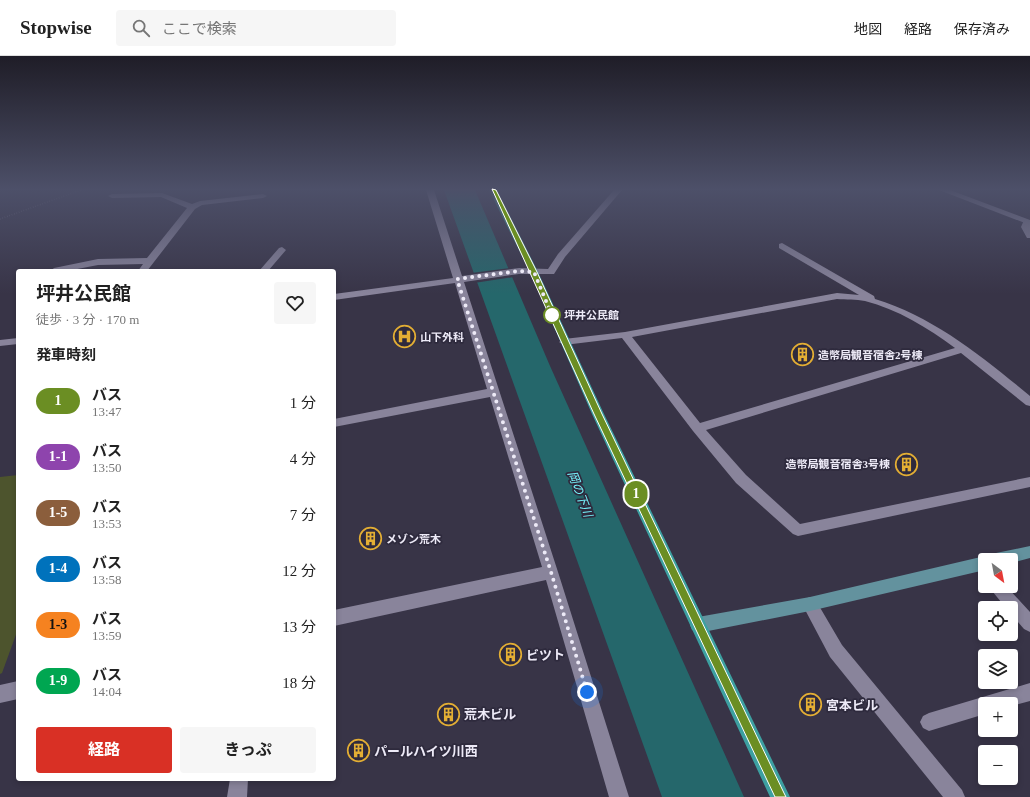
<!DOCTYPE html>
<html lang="ja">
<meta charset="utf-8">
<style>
body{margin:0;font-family:"Times New Roman","Noto Sans JP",serif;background:#f6f6f6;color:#222;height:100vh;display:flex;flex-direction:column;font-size:15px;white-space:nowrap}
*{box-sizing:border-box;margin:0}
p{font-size:13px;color:#767676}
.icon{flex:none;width:22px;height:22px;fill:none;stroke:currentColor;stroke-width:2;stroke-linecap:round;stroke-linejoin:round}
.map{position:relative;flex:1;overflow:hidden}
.sheet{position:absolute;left:16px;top:213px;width:320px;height:512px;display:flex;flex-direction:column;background:#fff;border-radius:4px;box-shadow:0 2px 6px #0003}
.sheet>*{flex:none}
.badge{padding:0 8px;border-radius:13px;font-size:14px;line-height:26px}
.needle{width:26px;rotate:148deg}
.fabs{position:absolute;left:978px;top:497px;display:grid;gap:8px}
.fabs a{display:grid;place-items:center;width:40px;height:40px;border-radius:4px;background:#fff;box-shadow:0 2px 6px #0003;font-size:20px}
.you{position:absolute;width:20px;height:20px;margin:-10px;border:3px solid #fff;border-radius:50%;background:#1a73e8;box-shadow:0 0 0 6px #1a73e833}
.map>.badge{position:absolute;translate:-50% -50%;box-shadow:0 0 0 2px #fff}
h2{padding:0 20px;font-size:15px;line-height:36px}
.round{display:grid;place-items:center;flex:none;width:42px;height:42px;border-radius:4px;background:#f6f6f6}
.headline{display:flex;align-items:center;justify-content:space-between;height:68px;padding:0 20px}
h1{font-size:19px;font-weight:700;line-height:30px}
.cta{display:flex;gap:8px;margin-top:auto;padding:8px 20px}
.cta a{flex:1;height:46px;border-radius:4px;background:#d93025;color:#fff;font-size:16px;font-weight:700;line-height:46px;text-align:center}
.cta a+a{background:#f6f6f6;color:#222}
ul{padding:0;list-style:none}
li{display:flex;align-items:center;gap:12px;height:56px;padding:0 20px}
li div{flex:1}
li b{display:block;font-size:15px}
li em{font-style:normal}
li .badge{min-width:44px;font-weight:700;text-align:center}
header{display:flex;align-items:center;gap:24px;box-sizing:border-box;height:56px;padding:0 20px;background:#fff;border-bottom:1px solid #e0e0e0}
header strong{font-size:19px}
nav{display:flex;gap:22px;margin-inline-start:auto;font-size:14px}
.search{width:280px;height:36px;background:#f6f6f6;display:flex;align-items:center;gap:10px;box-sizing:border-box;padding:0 14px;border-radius:4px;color:#767676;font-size:15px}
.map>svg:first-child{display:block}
.green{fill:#4d542d}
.water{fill:#25676b}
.pier{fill:#383447}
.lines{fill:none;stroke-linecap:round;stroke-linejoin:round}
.path{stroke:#787485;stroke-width:1.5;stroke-dasharray:0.5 2;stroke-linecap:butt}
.lane{fill:#89849b;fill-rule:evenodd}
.street{fill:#89849b;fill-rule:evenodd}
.secondary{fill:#63929e;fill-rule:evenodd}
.primary{fill:#3da0a1;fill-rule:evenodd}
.line{fill:#6b8e23;stroke:#fff}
.walk{stroke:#edeaf7;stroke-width:4;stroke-dasharray:0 7.2}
.stop-dot{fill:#fff;stroke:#6b8e23;stroke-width:2}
.labels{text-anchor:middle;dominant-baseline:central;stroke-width:3.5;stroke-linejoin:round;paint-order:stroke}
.stop-label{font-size:11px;font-weight:bold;fill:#edeaf7;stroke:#2e2a3d;text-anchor:start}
.poi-label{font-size:11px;font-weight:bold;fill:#edeaf7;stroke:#2e2a3d;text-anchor:start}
.water-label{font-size:12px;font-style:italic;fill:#76f3fb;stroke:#2e2a3d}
.near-poi-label{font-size:13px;font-weight:bold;fill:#edeaf7;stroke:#2e2a3d;text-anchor:start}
</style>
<header>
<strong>Stopwise</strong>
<div class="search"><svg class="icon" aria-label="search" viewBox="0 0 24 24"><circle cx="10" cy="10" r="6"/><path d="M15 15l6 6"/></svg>ここで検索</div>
<nav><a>地図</a><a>経路</a><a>保存済み</a></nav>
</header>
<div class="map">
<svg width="1030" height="741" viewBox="0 0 1030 741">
<rect width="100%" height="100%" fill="#383447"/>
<path class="green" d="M18,419V573L2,617L0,618V421Z"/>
<path class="water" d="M444,134H475L550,310L744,741H662Z"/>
<path class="pier" d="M510,212L514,221L474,227L471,217Z"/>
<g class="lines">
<path class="path" d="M0,163L81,134"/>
<path class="lane" d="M1024,164L1030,165V182H1027L1021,171Z
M782,187L874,240L875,243C934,261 983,301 1030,340V350L1026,349L961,297L706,374L746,419L800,468L1030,421V431L798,480L793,478L736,427L693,375L622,282L564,289L559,286L564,283L625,276L837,237L859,239L779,192V188ZM837,243C846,244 856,243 865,245C897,253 928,272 955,292L700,367L632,281Z
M282,191L286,194L268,215H259L279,192Z"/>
<path class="street" d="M426,134H434L462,220L519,212L548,213L558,198L614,134H622L565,201L554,218H519L464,226L558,516L629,741H609L546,524L334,570V554L542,511L490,341L334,371V363L487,333L455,227L334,244V238L453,222Z
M939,134H950L1030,164V169Z
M162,137L192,148L200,145L263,138L267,140L263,142L202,149L195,153L147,215H138L143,208L98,209L67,215H50L54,212L98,203L147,202L187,152L161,141L112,142L108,140L112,138Z
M18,282V288L0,290V284Z
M988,530H1006L1030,556V576L1024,573L1011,558V552H1006Z
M810,541L815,543L842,589L962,734L965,741H943L830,601L802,548L805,543Z
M18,625V643L0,647V629Z
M1030,627V645L1011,650V648H985V658L929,675L923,672L920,666L923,660L929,657Z
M230,723H248L247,741H227Z"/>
<path class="secondary" d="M1030,490V502L1011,507V504H985V514L810,555L698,577L692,574L690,569L692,564L698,561L810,541L985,500L990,502L991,499L996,497Z"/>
<path class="primary" d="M489,134H497L538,216L604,358L790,741H770L592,358L530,216Z"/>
</g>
<linearGradient id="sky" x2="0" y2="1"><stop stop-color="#1f1d27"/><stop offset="0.56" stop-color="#4d5069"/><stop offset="1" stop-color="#4d5069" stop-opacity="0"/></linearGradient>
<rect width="1030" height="238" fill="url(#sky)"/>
<path class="line" d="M492,133L496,134L537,216L602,358L784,737L786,741H775L594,358Z"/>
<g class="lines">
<path class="walk" d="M552,259L553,262L534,216L519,215L457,223L551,516L587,636"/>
</g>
<defs>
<symbol id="hospital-ring" viewBox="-11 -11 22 22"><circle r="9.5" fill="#2e2a3d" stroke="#e3ae34" stroke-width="1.5"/><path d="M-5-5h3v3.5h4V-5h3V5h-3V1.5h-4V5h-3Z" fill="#e3ae34"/></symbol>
<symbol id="building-ring" viewBox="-11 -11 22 22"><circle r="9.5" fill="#2e2a3d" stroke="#e3ae34" stroke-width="1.5"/><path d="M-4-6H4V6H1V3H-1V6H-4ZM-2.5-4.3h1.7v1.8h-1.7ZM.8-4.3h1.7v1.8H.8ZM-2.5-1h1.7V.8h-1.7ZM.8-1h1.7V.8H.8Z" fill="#e3ae34"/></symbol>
</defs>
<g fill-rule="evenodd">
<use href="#hospital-ring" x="392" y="268" width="25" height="25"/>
<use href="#building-ring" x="790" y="286" width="25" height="25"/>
<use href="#building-ring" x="894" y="396" width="25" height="25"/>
<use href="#building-ring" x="358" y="470" width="25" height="25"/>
<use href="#building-ring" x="498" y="586" width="25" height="25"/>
<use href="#building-ring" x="798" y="636" width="25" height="25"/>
<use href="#building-ring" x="436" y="646" width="25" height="25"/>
<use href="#building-ring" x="346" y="682" width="25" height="25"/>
</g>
<circle class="stop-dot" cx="552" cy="259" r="8"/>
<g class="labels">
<g class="stop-label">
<text x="564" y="259">坪井公民館</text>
</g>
<g class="poi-label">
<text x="420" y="281">山下外科</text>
<text x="818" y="299">造幣局観音宿舎2号棟</text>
<text x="890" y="408" text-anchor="end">造幣局観音宿舎3号棟</text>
<text x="386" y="483">メゾン荒木</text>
</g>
<g class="water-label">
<text transform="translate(580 438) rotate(69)">岡の下川</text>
</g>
<g class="near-poi-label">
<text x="526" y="599">ビツト</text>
<text x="826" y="649">宮本ビル</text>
<text x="464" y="658">荒木ビル</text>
<text x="374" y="695">パールハイツ川西</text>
</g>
</g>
</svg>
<div class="fabs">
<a><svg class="needle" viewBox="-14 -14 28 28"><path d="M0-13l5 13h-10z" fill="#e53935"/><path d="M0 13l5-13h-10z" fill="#767676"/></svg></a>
<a><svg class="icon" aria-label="locate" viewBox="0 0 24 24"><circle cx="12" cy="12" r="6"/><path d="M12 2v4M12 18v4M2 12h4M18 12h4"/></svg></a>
<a><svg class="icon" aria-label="layers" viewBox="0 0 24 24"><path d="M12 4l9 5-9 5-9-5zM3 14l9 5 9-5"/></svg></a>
<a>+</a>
<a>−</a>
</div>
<div class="you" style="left:587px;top:636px"></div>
<b class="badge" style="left:636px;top:438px;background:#6b8e23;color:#fff">1</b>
<section class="sheet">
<div class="headline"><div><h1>坪井公民館</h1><p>徒歩 · 3 分 · 170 m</p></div><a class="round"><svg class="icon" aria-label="heart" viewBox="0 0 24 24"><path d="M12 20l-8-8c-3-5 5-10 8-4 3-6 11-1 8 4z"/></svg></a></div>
<h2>発車時刻</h2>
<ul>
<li><span class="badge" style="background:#6b8e23;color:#fff">1</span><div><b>バス</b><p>13:47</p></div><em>1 分</em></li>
<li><span class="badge" style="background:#8e44ad;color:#fff">1-1</span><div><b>バス</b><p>13:50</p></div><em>4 分</em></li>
<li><span class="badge" style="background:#8b5e3c;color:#fff">1-5</span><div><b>バス</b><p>13:53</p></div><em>7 分</em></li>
<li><span class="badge" style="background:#0072bc;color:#fff">1-4</span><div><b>バス</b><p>13:58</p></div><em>12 分</em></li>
<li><span class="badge" style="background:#f58220;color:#111">1-3</span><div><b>バス</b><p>13:59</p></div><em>13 分</em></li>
<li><span class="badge" style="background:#00a651;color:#fff">1-9</span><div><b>バス</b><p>14:04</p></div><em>18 分</em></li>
</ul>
<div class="cta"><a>経路</a><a>きっぷ</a></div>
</section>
</div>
